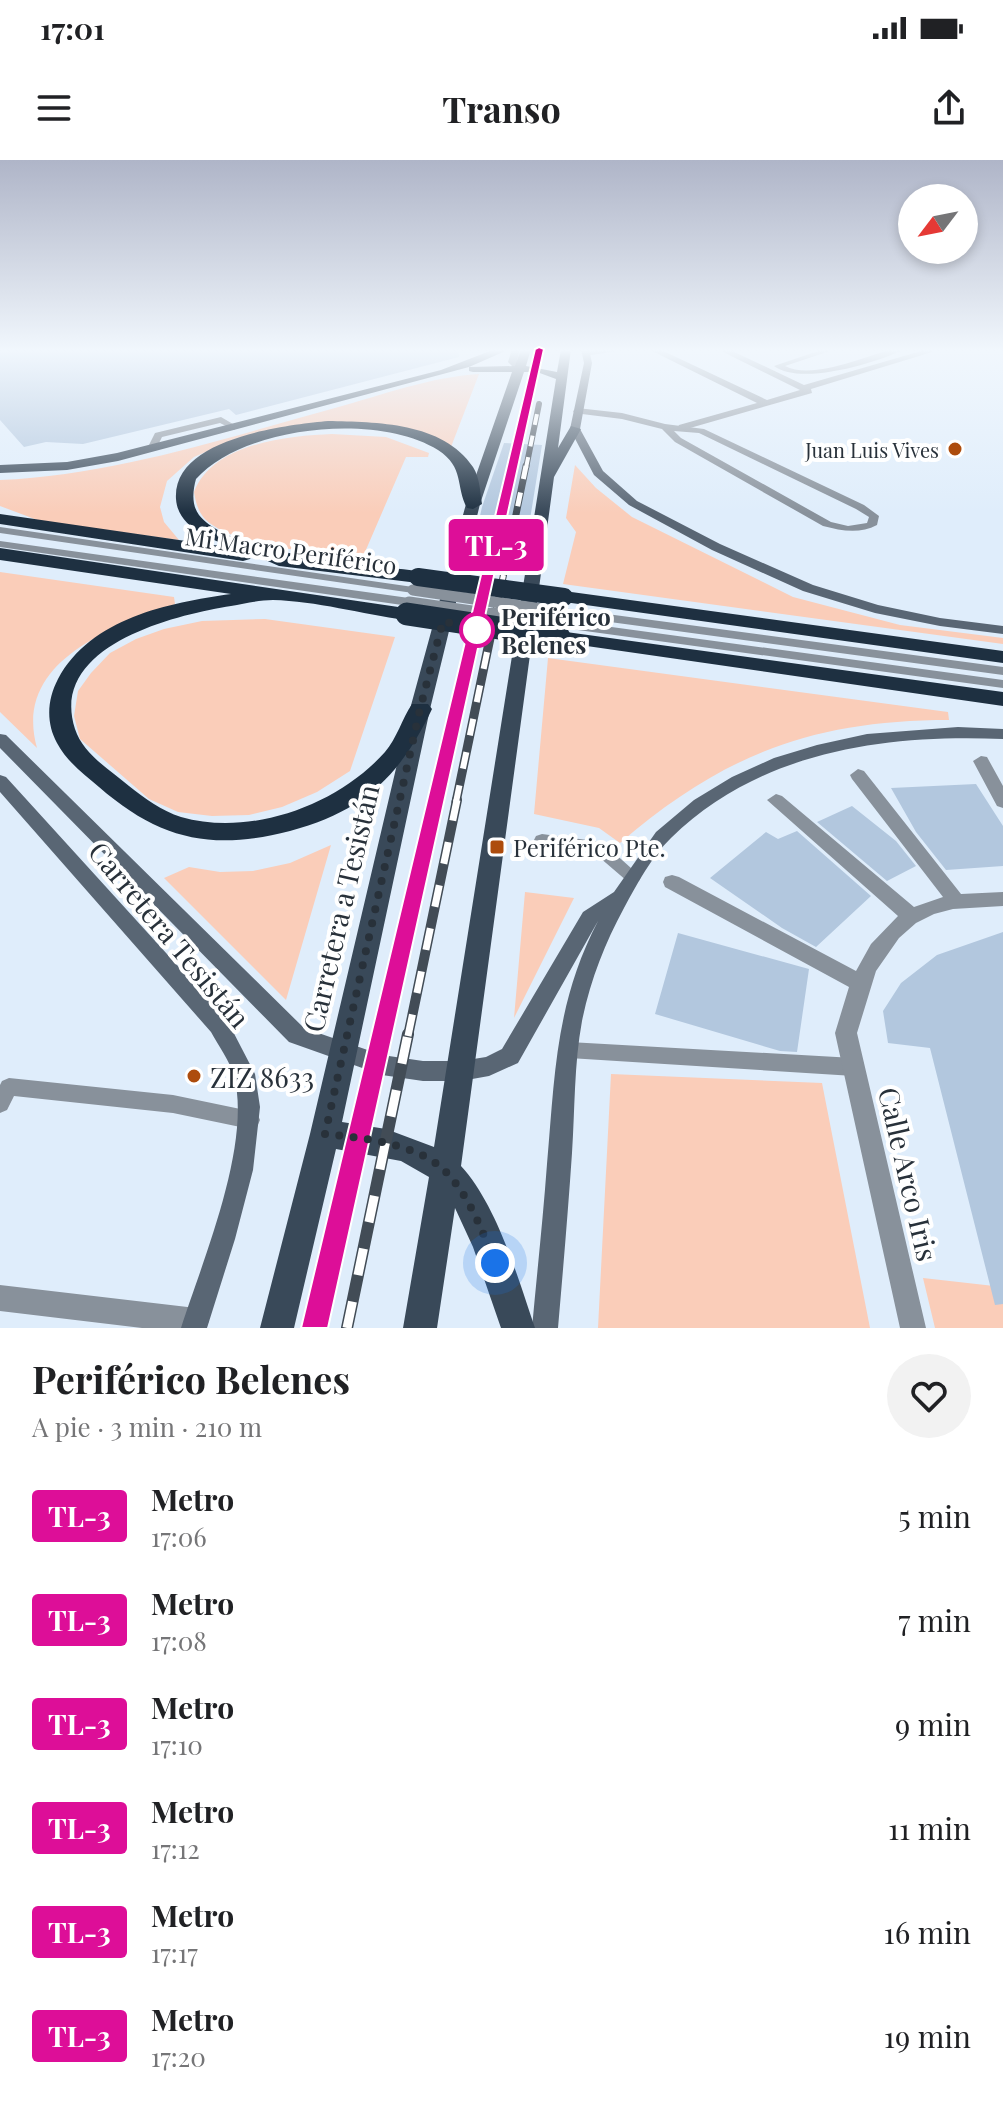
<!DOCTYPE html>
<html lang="es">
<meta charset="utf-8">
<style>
body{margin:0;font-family:"Playfair Display",serif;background:#f2f2f2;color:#202124;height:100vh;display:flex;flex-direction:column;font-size:30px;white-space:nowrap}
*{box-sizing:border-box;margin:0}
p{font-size:26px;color:#757577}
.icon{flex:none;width:44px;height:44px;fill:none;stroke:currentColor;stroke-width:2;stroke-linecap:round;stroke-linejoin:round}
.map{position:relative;height:1168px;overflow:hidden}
.drawer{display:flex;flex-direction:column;background:#fff;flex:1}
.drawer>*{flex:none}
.badge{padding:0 16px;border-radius:6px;font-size:28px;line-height:52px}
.needle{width:52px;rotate:238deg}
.tools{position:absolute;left:898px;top:24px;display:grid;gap:16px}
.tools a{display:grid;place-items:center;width:80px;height:80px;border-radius:50%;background:#fff;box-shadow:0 4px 12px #0003;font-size:40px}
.you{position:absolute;width:40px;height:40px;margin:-20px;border:6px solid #fff;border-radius:50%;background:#1a73e8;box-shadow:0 0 0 12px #1a73e833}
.map>.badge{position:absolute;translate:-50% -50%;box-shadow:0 0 0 4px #fff}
.round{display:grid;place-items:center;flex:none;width:84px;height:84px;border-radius:42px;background:#f2f2f2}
.head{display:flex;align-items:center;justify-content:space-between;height:136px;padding:0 32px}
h1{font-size:38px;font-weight:700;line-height:60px}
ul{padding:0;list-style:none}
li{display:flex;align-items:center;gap:24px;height:104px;padding:0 32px}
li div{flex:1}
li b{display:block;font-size:30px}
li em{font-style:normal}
li .badge{min-width:88px;font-weight:700;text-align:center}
.status{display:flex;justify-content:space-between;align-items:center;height:56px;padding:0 40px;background:#fff;direction:ltr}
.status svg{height:22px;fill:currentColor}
header{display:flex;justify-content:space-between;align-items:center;height:104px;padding:0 32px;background:#fff;font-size:36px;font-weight:700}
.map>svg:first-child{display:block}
.green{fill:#facdb9}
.building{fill:#b2c7de}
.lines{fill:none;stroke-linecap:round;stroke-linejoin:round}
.lane{fill:#88919b;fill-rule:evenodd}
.street{fill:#88919b;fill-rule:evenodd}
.secondary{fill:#596674;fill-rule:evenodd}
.primary{fill:#394959;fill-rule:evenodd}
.highway{fill:#1e3041;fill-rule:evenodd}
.rail-far4-casing{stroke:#424c56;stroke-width:6}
.rail-far3-casing{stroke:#424c56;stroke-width:7}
.rail-far2-casing{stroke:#424c56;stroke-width:9}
.rail-far1-casing{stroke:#424c56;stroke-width:10}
.rail-casing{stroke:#424c56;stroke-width:12}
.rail-far4{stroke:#fff;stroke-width:4;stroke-dasharray:11;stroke-linecap:butt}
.rail-far3{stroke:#fff;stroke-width:5;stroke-dasharray:14;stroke-linecap:butt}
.rail-far2{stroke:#fff;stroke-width:6;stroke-dasharray:17;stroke-linecap:butt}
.rail-far1{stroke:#fff;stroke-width:7;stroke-dasharray:22;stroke-linecap:butt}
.rail{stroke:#fff;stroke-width:9;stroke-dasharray:27;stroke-linecap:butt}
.lane-bridge-far1{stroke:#88919b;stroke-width:11}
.lane-bridge{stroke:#88919b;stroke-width:13}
.highway-bridge-far1{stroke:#1e3041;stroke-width:18}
.highway-bridge{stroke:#1e3041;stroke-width:23}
.line{fill:#dd0e98;stroke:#fff;stroke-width:2}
.walk{stroke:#28313a;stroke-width:8;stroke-dasharray:0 14.4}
.poi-dot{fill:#ad4c0d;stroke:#fff;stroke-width:3}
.stop-dot{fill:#fff;stroke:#dd0e98;stroke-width:4}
.labels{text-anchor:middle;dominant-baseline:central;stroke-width:8;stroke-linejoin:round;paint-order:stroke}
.far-poi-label{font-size:20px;fill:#28313a;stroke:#fff;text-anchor:end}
.street-label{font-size:24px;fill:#28313a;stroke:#fff}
.stop-label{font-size:24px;font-weight:bold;fill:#28313a;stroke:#fff;text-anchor:start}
.poi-label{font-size:24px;fill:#28313a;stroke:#fff;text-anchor:start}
.near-street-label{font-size:28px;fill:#28313a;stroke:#fff}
.near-poi-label{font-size:28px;fill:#28313a;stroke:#fff;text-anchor:start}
</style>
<div class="status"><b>17:01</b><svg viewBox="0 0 49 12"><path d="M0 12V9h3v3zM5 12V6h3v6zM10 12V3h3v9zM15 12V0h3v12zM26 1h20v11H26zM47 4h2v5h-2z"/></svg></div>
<header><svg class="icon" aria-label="menu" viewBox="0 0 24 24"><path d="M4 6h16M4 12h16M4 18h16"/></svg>Transo<svg class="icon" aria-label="share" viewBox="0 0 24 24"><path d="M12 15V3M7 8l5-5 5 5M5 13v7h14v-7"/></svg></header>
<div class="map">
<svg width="1003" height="1168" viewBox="0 0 1003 1168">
<rect width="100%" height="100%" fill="#dfedfb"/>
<path class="green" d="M479,214L451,287L350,262L237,278L194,297L167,321L160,347L164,362L179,380L40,361L0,346V320C115,315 225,278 335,248C382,235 430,217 479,214Z
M332,274L386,277L429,293L428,297H406L362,399C323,393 242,387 211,364C199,356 196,344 194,332C213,283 287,276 332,274Z
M575,305L596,328L632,357L793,437L900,465L1003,478V484L563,424L576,372L566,358Z
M0,412L174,437L175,444L170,446C107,469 13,503 37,588L0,552Z
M265,459L395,477L350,611L317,632L282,647L249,655L212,656L178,652L149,639L80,579L74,556L78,531L91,513L110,493L136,479L164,469L202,461Z
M548,498L948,552L949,560C813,560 722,595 620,683L599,668L534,654Z
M331,685L286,840L164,718L189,707L220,712L253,711L290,703Z
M525,732L574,738L514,858Z
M611,914L822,923L870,1168H598Z
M923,1118L1003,1127V1168H935Z"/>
<path class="building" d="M19,189H458L459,197L236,255L229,249L83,284L46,282L24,287L0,260V193Z
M504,283L542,285L522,409L473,407L483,366L478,365L482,347Z
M976,624L1003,666V706L946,710L916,672L891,628Z
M852,646L896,681L916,706L887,721L817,662Z
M797,671L871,736L816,787L782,768L710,718L766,672L778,679Z
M1003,772V1144L995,1145L930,888L888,883L883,851L901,823L937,795Z
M678,773L809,809L797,892L780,891L655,854Z"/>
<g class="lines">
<path class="lane" d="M824,189H836L785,206C812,220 864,197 892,189H905C876,203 801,226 774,206Z
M577,248L622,253L665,264L704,269L864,345L879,356L877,365C860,374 842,371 823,366L675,282L662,269L622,259L574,253L573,251ZM674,271L699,273L856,349L869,357L867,363L848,366L831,362L681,278Z
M221,257L238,267L234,270L220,263L162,277L155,291L147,289L155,273Z
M0,367L413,427L419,430L413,433L0,373Z
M0,381L409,438L415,442L409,446L0,387Z
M562,448L1003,507V515L558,455L556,452Z
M560,460L1003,520V528L556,467L554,464Z
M542,674L602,682L641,717L639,721L633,723L627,721L592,691L536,684L534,680L536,676Z
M569,882L854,898L861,901L864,907L861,913L854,916L569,898L562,896L559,890L562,884Z
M9,918L173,935L250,951L257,953L260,960L257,967L250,969L173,953L14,936L7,950L0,953V925L2,921Z"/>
<path class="street" d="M630,189L585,196L581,193L597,189Z
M648,189H659L767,240L800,230L717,189H728L804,225L928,189H942L811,229L812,233L683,270L678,267L679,265L757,243Z
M981,596L987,597L1003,626V648L997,646L973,601Z
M858,609L864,611L961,734L1003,732V746L953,749L934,754L916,763L899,778L876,811L857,873L926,1168H900L835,873L849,827L665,727L663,722L665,717L672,715L679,717L856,811L871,784L898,756L767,640L776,634L782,636L914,747L943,737L852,619L850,615Z
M0,1125L196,1148L205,1152L209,1161L206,1168H142L0,1151Z"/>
<path class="secondary" d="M512,189H520L517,201L523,208L522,210H516L508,202Z
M581,189H589L592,203L580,269L603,311L637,341L720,384L813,425L878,445L940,458L1003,466V474L940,466L875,453L803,431L712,390L629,345L594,315L570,269L584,203Z
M958,567L1003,569V579C885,574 760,591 671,678C652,696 637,724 624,748C605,783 590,821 582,861C574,904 575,949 572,993C568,1052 563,1110 558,1168H532C537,1113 543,1059 547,1004C555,915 555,844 598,761L518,903L489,916L461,921H423L382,915L289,882L0,588V574L6,575L304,868L382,895L423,901H461L486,897L502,889L583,752L614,732L656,672L694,640L732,617L774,598L817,585L867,574Z
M0,615L6,617L227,860L255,914L260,947L253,1010L235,1079L207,1168H181C202,1102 252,985 234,916C230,901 219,887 211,872L0,632Z"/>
<path class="primary" d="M495,189H510L469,207L515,206L521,189H531L526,206L557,212L561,189H571L558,288L571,266L581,269L554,317L461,1006C497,1045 518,1118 535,1168H501L473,1087L455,1048L437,1168H403L429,1017L401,1001L336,989L294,1168H260L310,974L410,549L466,344L512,212H473L469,211V207L118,301L67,310L0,313V305L67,302L117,293L441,210ZM524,212H537L556,219L434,987L386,969L342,962L430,549L480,344Z"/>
<path class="highway" d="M328,261C376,262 443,262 473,307C480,318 480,332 482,344L473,349L467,348C455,325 465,308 438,290C377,252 243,266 196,319C193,330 191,344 199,355C229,394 370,405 418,411L428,417L425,421L418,423L279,406L252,394L250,399L243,401L0,364V354L234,388C211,379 178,368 176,339C172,278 286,265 328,261Z
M0,388L405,448L415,454L405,460C363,454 315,441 273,440C259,440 244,444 231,446C174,455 48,486 75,569C83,594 110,610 129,626C144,638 162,651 181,657C251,677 338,645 385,592C397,578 402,559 412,544H428L432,549C400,616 364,651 290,671C212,691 160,680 99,627C84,614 67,602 57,583C46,563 47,540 58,519C91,458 168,443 231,434L0,400Z
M564,431L1003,491V503L557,441L554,437Z
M559,471L1003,532V546L552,481L548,477L552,473Z"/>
<defs>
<path id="rail-far4" d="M512,308L539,189
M526,308L539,244"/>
<path id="rail-far3" d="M478,456L512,306
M495,456L526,306"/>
<path id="rail-far2" d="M435,642L478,454
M456,642L495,454"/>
<path id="rail-far1" d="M381,876L435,640
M408,876L457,640"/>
<path id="rail" d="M314,1168L382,874
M347,1168L408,874"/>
</defs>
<use href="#rail-far4" class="rail-far4-casing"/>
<use href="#rail-far3" class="rail-far3-casing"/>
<use href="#rail-far2" class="rail-far2-casing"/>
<use href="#rail-far1" class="rail-far1-casing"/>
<use href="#rail" class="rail-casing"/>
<use href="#rail-far4" class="rail-far4"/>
<use href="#rail-far3" class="rail-far3"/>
<use href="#rail-far2" class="rail-far2"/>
<use href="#rail-far1" class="rail-far1"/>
<use href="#rail" class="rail"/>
<path class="lane-bridge-far1" d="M413,430L562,452
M409,442L507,456"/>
<path class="lane-bridge" d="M493,454L560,464"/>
<path class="highway-bridge-far1" d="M418,417L564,437
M405,454L420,456"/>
<path class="highway-bridge" d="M407,454L559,477"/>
</g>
<linearGradient id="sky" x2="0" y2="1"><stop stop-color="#afb5c8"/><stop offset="0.54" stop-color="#f1f7fd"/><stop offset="1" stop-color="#f1f7fd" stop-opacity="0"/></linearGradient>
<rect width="1003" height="353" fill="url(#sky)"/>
<path class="line" d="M539,187L544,189L328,1168H301L535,189Z"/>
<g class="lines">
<path class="walk" d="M477,470L443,461L420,549L325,974C359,977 418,984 444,1010C468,1033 483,1072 495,1103"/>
</g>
<g class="poi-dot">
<circle cx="955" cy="289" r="8"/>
<rect x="489" y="679" width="16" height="16" rx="4"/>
<circle cx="194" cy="916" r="8"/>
</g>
<circle class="stop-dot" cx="477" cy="470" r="16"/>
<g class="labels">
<g class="far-poi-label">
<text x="939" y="289">Juan Luis Vives</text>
</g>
<g class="street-label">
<text transform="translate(291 390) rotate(8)">Mi Macro Periférico</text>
</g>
<g class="stop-label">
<text x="501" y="456">Periférico<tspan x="501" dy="28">Belenes</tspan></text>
</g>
<g class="poi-label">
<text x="513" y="687">Periférico Pte.</text>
</g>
<g class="near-street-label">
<text transform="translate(340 748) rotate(-77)">Carretera a Tesistán</text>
<text transform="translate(170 774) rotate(50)">Carretera Tesistán</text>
<text transform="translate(909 1014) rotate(77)">Calle Arco Iris</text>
</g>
<g class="near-poi-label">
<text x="210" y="916">ZIZ 8633</text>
</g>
</g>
</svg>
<div class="tools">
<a><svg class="needle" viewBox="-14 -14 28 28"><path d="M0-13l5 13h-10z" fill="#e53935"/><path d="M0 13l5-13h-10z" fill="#757577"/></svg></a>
</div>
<div class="you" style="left:495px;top:1103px"></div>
<b class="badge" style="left:496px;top:385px;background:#dd0e98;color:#fff">TL-3</b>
</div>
<section class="drawer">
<div class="head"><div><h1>Periférico Belenes</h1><p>A pie · 3 min · 210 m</p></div><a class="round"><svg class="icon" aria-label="heart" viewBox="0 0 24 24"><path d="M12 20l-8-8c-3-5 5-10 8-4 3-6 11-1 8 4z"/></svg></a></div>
<ul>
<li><span class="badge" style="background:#dd0e98;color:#fff">TL-3</span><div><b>Metro</b><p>17:06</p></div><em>5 min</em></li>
<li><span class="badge" style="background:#dd0e98;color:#fff">TL-3</span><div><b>Metro</b><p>17:08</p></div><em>7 min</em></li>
<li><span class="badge" style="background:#dd0e98;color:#fff">TL-3</span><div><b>Metro</b><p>17:10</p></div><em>9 min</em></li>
<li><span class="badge" style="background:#dd0e98;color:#fff">TL-3</span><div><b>Metro</b><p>17:12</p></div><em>11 min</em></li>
<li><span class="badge" style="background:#dd0e98;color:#fff">TL-3</span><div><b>Metro</b><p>17:17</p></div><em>16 min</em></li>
<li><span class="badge" style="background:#dd0e98;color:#fff">TL-3</span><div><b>Metro</b><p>17:20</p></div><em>19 min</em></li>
</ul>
</section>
